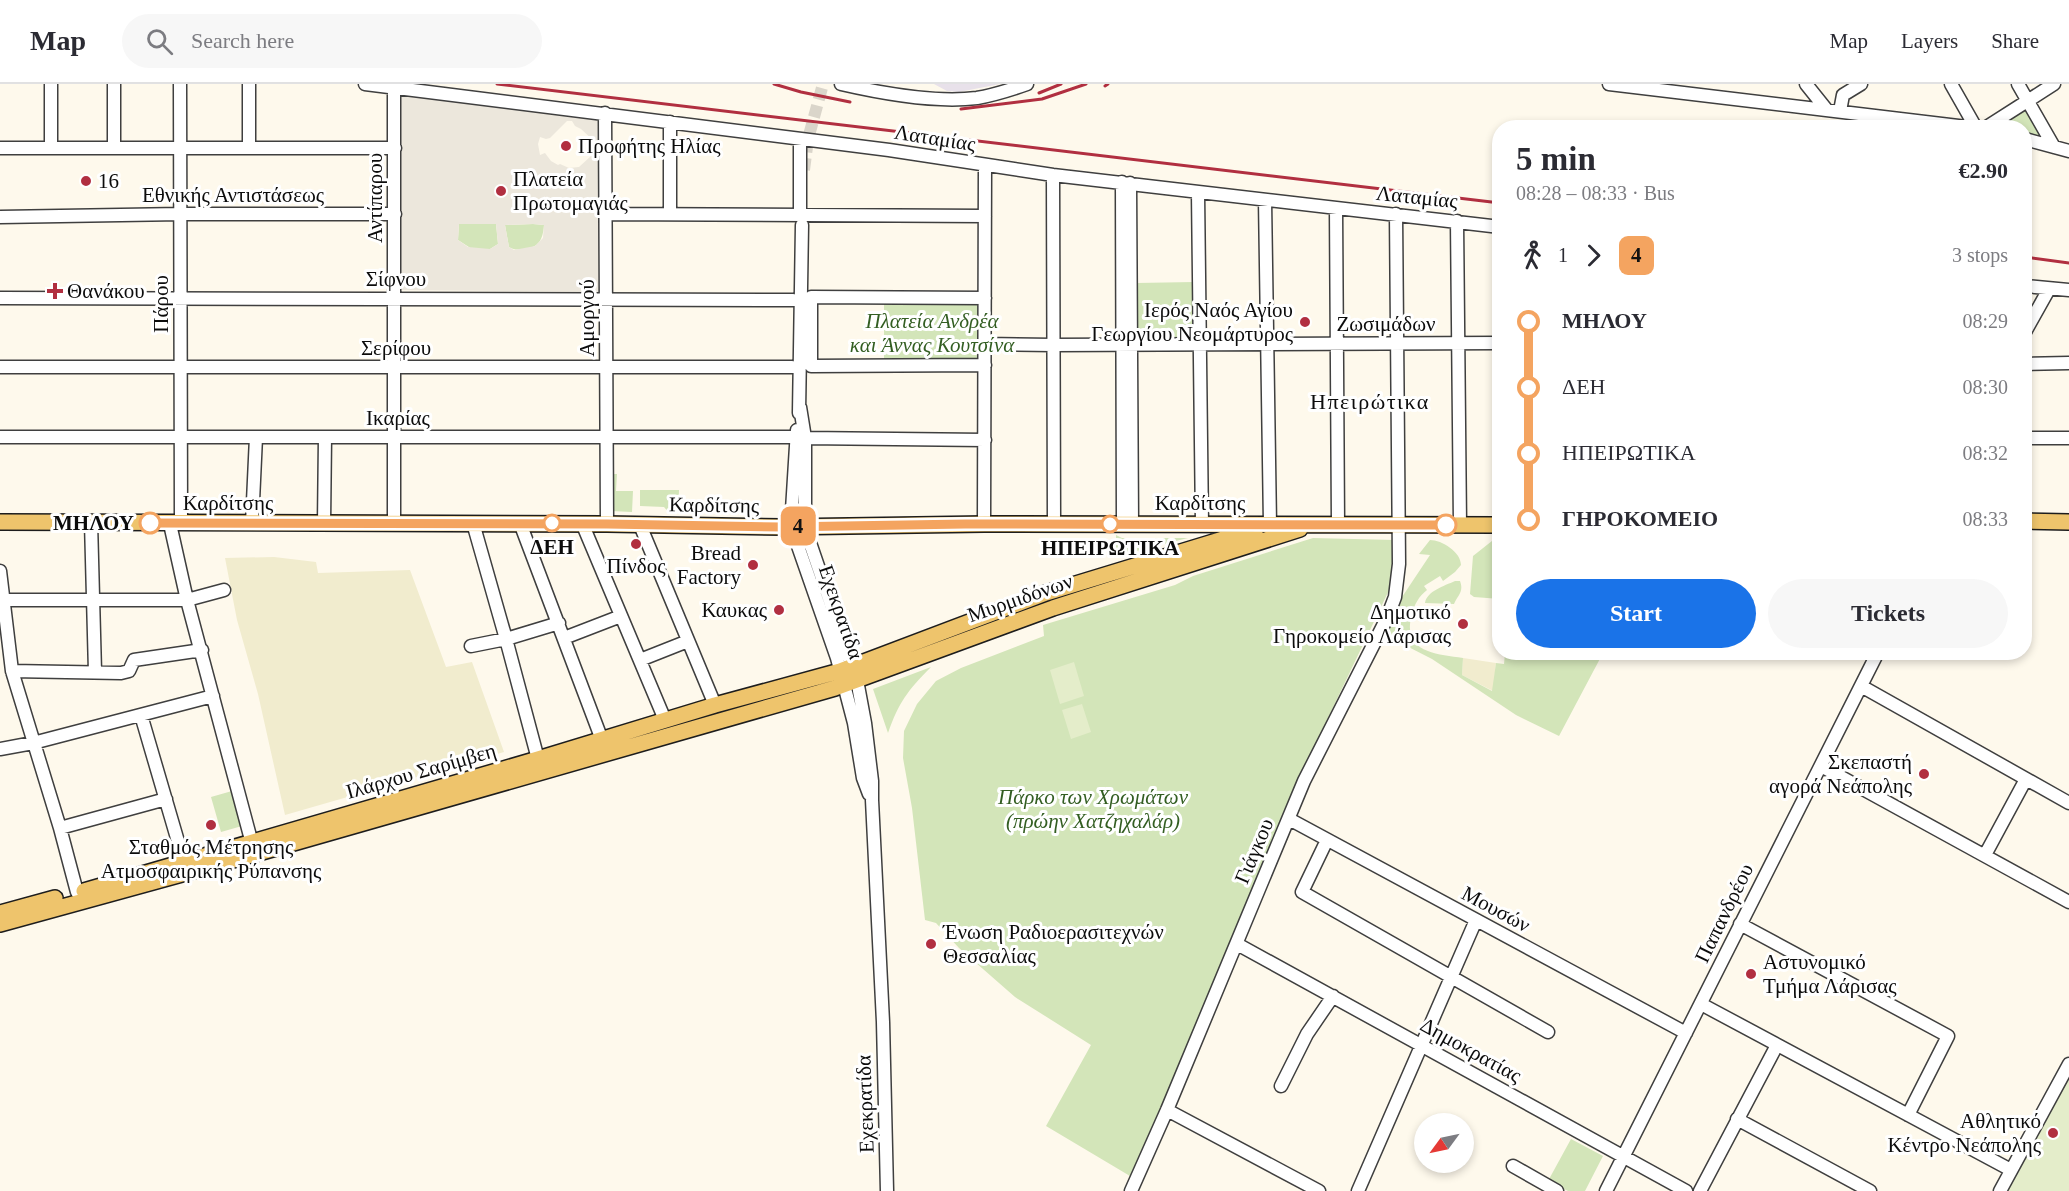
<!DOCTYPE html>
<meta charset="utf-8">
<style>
body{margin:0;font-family:Georgia,serif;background:#f7f7f7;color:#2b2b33;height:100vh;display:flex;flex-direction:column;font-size:22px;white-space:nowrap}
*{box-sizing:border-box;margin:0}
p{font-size:20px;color:#7c7c81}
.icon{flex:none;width:33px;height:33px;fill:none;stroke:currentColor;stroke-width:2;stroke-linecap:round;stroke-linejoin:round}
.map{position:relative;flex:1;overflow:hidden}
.panel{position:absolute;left:1492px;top:36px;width:540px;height:540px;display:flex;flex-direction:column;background:#fff;border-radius:24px;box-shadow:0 3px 9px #0003}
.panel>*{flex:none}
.badge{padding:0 12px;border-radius:9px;font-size:21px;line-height:39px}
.needle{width:39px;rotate:237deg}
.buttons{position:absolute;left:1414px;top:1029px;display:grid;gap:12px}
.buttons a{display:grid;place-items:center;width:60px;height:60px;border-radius:50%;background:#fff;box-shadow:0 3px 9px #0003;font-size:30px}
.map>.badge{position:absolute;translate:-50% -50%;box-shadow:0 0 0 3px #fff}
.legs{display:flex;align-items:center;gap:9px;height:66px;padding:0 24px;font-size:20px}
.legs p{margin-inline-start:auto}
.headline{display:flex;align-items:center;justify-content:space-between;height:102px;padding:0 24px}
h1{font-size:33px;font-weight:700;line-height:45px}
.primary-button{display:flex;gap:12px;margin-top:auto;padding:12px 24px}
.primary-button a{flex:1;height:69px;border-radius:36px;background:#1a73e8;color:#fff;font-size:24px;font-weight:700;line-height:69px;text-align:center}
.primary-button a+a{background:#f7f7f7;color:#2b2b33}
ul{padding:0 24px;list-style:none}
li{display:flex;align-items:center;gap:21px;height:66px;font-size:22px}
li i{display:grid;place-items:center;width:9px;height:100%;margin:0 8px;background:currentColor}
li i::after{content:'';width:15px;height:15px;margin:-8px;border:4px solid;border-radius:50%;background:#fff}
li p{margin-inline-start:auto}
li:first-child i{background:linear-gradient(#0000 50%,currentColor 0)}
li:last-child i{background:linear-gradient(currentColor 50%,#0000 0)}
header{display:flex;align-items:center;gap:36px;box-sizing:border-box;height:84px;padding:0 30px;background:#fff;border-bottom:2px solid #e1e1e2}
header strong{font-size:28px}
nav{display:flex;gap:33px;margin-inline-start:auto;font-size:21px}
.search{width:420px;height:54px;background:#f7f7f7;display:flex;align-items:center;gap:15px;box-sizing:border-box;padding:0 21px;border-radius:33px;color:#7c7c81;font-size:22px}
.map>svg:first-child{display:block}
.industrial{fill:#e8e1ea}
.farmland{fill:#f1ecce}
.green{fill:#d3e5b9}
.pitch{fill:#e4edca}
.plaza{fill:#ece7dc;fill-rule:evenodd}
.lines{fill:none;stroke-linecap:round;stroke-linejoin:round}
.minor-tunnel{stroke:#dad5ca;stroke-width:12;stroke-dasharray:12 6;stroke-linecap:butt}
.minor-casing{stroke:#3f3f3f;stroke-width:15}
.major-casing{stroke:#1d1d1d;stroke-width:18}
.minor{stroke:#fff;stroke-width:12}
.major{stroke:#eec46c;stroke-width:15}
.rail{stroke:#b12f40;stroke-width:3}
.line-1-casing{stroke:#fff;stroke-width:14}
.line-1{stroke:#f4a460;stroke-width:9}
.poi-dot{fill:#b12f40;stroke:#fff;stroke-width:2}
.stop-1-dot{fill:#fff;stroke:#f4a460;stroke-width:3}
.labels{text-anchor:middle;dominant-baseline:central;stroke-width:6;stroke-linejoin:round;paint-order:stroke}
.street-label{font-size:21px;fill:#0c0c0c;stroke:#fff}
.poi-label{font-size:21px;fill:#0c0c0c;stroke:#fff;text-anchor:start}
.park-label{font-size:21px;font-style:italic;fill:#335e22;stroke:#fff}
.stop-label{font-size:21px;font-weight:bold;fill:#0c0c0c;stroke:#fff}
.neighbourhood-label{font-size:22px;letter-spacing:1.5px;fill:#0c0c0c;stroke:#fff}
</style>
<header>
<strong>Map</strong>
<div class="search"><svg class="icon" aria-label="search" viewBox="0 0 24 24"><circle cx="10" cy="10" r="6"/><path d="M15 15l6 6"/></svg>Search here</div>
<nav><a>Map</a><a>Layers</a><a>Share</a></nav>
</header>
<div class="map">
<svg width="2069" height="1107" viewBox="0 0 2069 1107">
<rect width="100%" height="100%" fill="#fef9ec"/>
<path class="industrial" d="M934,0H1000L959,8L947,7Z"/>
<path class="farmland" d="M274,473L316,478L318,489L410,486L446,583L472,578L504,668L285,731L258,610L237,536L225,474Z
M1463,574L1496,579L1493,607L1462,591Z"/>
<path class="green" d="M2031,21L2047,56L2025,50V44L1999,43L1998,41Z
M459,140H496L498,160L490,165H472L458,156Z
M533,140L544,141C543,155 539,164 524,165C518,166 514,166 509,163L505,141Z
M1194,198L1196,255H1136V199Z
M884,220L980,221V278L884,277Z
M612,390H617L616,407H633L632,428L611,427Z
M640,406H679L678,429H669L664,423L640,422Z
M1116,451L1122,454H1188L1116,472Z
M1497,453H1500V515L1474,513L1470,510L1473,472Z
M1313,454L1395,456L1396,485L1391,502L1307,678L1172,998L1130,1092L1046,1042L1091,961L1015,913L959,864L936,839L925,836L912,724L903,674L904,647L917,620L936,597L961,584L1044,552L1043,541L1175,501L1193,492Z
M1430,456C1442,456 1461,468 1461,481L1455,488L1443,497L1440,492L1424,502L1427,506C1419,512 1414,521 1412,530C1401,568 1435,570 1463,574L1462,591L1492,607L1496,579L1504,580L1505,569H1603L1559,652L1516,631L1432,575L1383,550L1394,525L1430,471L1419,470Z
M1455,497H1460C1464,508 1458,511 1454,520L1425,519C1427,507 1444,502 1455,497Z
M931,583C908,606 899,618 888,649L873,605Z
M232,707L242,742L221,748L211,713Z
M1571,1055L1603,1072L1585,1107H1568L1548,1097Z"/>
<path class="pitch" d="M1803,569V572H1672V568Z
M1074,578L1084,612L1060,620L1050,586Z
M1082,620L1091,648L1071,655L1062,626Z
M2069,991V1107H2006Z"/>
<path class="plaza" d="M400,9L603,34L602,208L399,206ZM567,37H572L575,42L581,45L595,58V64L591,72L579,83L569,84L560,80L558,81L551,77L545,69L540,71L538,60L540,53L546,55L550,54ZM459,140H496L498,160L490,165L468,163L458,156ZM533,140L544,141L543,154L535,162L514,166L509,163L505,141Z"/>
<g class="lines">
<path class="minor-tunnel" d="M804,86L808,55L823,0"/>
<defs>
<path id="minor" d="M51,0V64
M114,0V64
M180,0L181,439
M249,0V64
M365,0L889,66L1053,91L1500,143
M841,0C880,9 937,19 977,14C994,11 1010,6 1027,0
M1609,0L1975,44
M1806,0L1826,25
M1951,0L1976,44
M2018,0L2054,63
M1840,27L1843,11L1861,0
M605,29L607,440
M670,38V130
M1985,44L2054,0
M2025,55L2069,67
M0,64H395
M1053,91L1054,440
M1122,98L1123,440
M1130,99L1132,440
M1198,109L1202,441
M1265,116L1270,441
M1336,124L1338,441
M606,130L985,132
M800,130V56
M0,133L181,130H395
M1457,137L1460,441
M2025,202L2069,206
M0,214L793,216
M2025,248L2049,205
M985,260L1053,261L1500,259
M2025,280L2069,279
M985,281L811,282V213L985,214
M0,283H792
M800,323L805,354V441L808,453L857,596L865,639L872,697V716L883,938L887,1107
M799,329L802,141
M797,346L791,442L837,574L854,639L863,694L869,710
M0,353H796
M805,354L985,356
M2025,354H2069
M91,438L95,588
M252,439L256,353
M394,439V4
M473,439L506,555L538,675
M520,439L602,656
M582,439L665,636
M170,440L187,516L254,767
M324,440L325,353
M984,440L985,81
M640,441L715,621
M0,487L12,587L60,744L77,808
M4,516H187L224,506
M564,554L621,532
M471,562L506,555L559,539
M640,576L688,557
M12,587L121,589L129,587L134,576L202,566
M1861,602L2069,719
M141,631L184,778
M0,665L33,659L213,612
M1821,682L2069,818
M1289,735L1686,949
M60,744L166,715
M1327,756L1302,808L1548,948
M1985,771L2026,695
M1740,840L1948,952L1908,1031
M1237,860L1686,1107
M1701,920L2011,1086
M1281,1002L1307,950L1333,912
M1167,1026L1319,1107
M1737,1035L1870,1107
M1513,1082L1557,1107
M1131,1107L1167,1026L1304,697L1387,534L1395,513L1399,480L1396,130
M1358,1107L1476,836
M1606,1107L1878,568
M1700,1107L1777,961
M2000,1107L2069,980"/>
<path id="major" d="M2025,437L2069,438
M0,438L607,440L782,443L984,440L1500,441
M84,807L538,675L715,621L840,587L1046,509L1256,445
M0,829L55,814
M0,840L255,770L835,604L1053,524L1300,445"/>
</defs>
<use href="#minor" class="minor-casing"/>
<use href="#major" class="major-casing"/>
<use href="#minor" class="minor"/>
<use href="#major" class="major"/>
<path class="rail" d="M497,0L1500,119
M774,0L801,8L850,18
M1105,2L1108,0
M1039,9L1061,0
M961,25L1042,15L1086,0
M2025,173L2069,179"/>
</g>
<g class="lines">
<defs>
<path id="line-1" d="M150,439L607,440L782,443L965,440L1446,441"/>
</defs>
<use href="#line-1" class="line-1-casing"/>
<use href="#line-1" class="line-1"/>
</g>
<g class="poi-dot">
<circle cx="566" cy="62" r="6"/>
<circle cx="86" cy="97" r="6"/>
<circle cx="501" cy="107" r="6"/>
<path d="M52 198h6v6h6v6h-6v6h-6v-6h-6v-6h6z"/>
<circle cx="1305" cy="238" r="6"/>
<circle cx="636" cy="460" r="6"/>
<circle cx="753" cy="481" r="6"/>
<circle cx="779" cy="526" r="6"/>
<circle cx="1463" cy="540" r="6"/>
<circle cx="1924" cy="690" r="6"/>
<circle cx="211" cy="741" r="6"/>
<circle cx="931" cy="860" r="6"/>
<circle cx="1751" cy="890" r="6"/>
<circle cx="2053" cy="1049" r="6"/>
</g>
<g class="stop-1-dot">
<circle cx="150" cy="439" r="10"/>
<circle cx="552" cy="439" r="8"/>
<circle cx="1110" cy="440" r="8"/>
<circle cx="1446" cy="441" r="10"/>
</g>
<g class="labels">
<g class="street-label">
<text transform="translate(935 54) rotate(9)">Λαταμίας</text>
<text x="233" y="111">Εθνικής Αντιστάσεως</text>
<text transform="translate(1417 113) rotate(6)">Λαταμίας</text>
<text transform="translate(375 114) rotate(-90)">Αντίπαρου</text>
<text x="396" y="195">Σίφνου</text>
<text transform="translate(161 220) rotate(-90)">Πάρου</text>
<text transform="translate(587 234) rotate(-90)">Αμοργού</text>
<text x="1386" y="240">Ζωσιμάδων</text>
<text x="396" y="264">Σερίφου</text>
<text x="398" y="334">Ικαρίας</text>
<text x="228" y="419">Καρδίτσης</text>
<text x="1200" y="419">Καρδίτσης</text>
<text transform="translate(714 421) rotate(1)">Καρδίτσης</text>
<text transform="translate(1020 514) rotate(-19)">Μυρμιδόνων</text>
<text transform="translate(841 528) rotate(71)">Εχεκρατίδα</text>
<text transform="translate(421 687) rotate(-16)">Ιλάρχου Σαρίμβεη</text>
<text transform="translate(1254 767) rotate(-67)">Γιάγκου</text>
<text transform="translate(1496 825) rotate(28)">Μουσών</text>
<text transform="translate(1724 829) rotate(-64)">Παπανδρέου</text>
<text transform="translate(1471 966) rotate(29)">Δημοκρατίας</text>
<text transform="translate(865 1020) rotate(-92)">Εχεκρατίδα</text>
</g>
<g class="poi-label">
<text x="578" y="62">Προφήτης Ηλίας</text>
<text x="513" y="95">Πλατεία<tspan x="513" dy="24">Πρωτομαγιάς</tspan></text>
<text x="98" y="97">16</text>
<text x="67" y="207">Θανάκου</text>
<text x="1293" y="226" text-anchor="end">Ιερός Ναός Αγίου<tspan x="1293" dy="24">Γεωργίου Νεομάρτυρος</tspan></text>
<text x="741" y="469" text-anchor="end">Bread<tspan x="741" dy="24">Factory</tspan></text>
<text x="636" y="482" text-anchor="middle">Πίνδος</text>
<text x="767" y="526" text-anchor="end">Καυκας</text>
<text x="1451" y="528" text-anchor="end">Δημοτικό<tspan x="1451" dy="24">Γηροκομείο Λάρισας</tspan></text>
<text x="1912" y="678" text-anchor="end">Σκεπαστή<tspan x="1912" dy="24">αγορά Νεάπολης</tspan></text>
<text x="211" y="763" text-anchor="middle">Σταθμός Μέτρησης<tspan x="211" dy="24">Ατμοσφαιρικής Ρύπανσης</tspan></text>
<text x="943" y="848">Ένωση Ραδιοερασιτεχνών<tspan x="943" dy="24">Θεσσαλίας</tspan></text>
<text x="1763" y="878">Αστυνομικό<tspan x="1763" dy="24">Τμήμα Λάρισας</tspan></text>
<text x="2041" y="1037" text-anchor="end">Αθλητικό<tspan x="2041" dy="24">Κέντρο Νεάπολης</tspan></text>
</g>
<g class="park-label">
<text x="932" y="237">Πλατεία Ανδρέα<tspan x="932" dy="24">και Άννας Κουτσίνα</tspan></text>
<text x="1093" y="713">Πάρκο των Χρωμάτων<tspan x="1093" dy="24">(πρώην Χατζηχαλάρ)</tspan></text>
</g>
<g class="stop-label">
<text x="134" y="439" text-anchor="end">ΜΗΛΟΥ</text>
<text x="552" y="463">ΔΕΗ</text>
<text x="1110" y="464">ΗΠΕΙΡΩΤΙΚΑ</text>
</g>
<g class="neighbourhood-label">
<text x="1370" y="317">Ηπειρώτικα</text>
</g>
</g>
</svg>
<div class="buttons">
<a><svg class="needle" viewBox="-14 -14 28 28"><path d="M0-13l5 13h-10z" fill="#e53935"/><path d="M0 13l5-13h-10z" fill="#7c7c81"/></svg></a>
</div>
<b class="badge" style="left:798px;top:442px;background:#f4a460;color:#111">4</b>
<section class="panel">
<div class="headline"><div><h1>5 min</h1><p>08:28 – 08:33 · Bus</p></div><b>€2.90</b></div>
<div class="legs"><svg class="icon" aria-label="walk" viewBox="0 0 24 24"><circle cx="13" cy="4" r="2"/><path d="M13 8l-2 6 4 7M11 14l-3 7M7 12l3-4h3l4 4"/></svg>1<svg class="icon" aria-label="forward" viewBox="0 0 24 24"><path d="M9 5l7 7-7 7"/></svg><b class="badge" style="background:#f4a460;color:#111">4</b><p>3 stops</p></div>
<ul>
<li><i style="color:#f4a460"></i><b>ΜΗΛΟΥ</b><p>08:29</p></li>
<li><i style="color:#f4a460"></i><span>ΔΕΗ</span><p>08:30</p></li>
<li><i style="color:#f4a460"></i><span>ΗΠΕΙΡΩΤΙΚΑ</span><p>08:32</p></li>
<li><i style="color:#f4a460"></i><b>ΓΗΡΟΚΟΜΕΙΟ</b><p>08:33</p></li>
</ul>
<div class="primary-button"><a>Start</a><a>Tickets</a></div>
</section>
</div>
